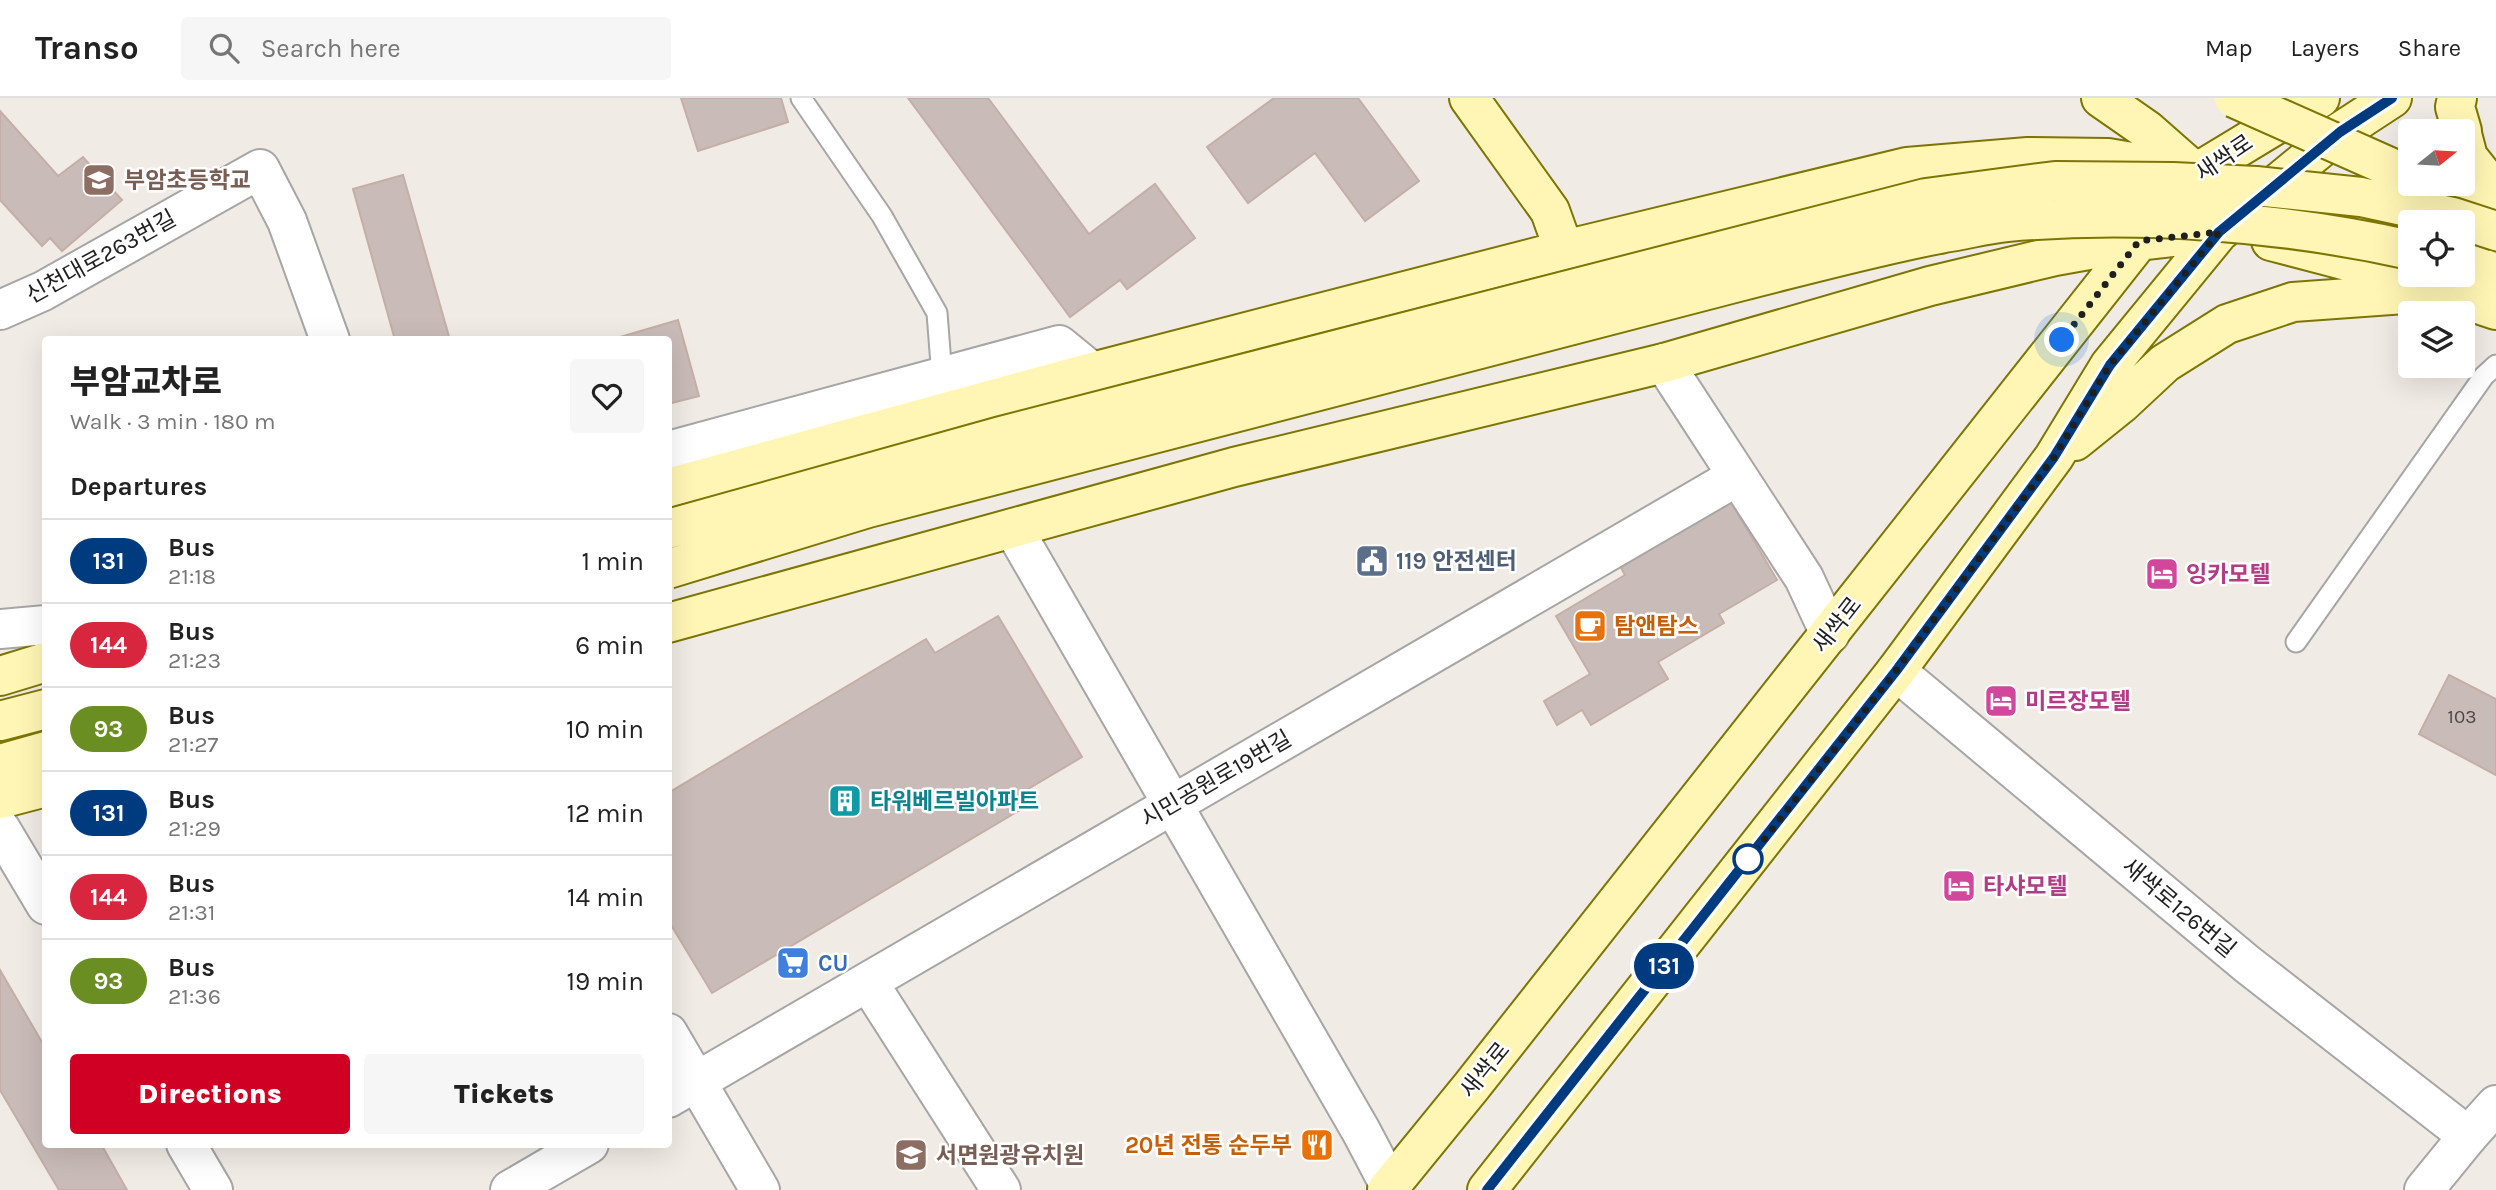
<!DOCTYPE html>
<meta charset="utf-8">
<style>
body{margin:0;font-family:Karla,"Noto Sans KR",sans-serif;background:#f6f6f6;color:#222;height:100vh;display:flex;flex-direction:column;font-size:26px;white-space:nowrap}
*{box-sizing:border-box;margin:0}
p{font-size:23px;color:#767676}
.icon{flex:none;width:38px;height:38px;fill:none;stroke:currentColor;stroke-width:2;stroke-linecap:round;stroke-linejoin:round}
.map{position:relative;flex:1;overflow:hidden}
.drawer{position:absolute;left:42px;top:238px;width:630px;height:812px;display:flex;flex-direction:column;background:#fff;border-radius:7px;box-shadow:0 7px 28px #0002}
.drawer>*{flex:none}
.badge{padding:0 14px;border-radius:23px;font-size:24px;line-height:46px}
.needle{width:46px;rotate:72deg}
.fabs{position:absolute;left:2398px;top:21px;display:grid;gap:14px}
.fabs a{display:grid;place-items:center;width:77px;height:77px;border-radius:7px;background:#fff;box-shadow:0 7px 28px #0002;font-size:35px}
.you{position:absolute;width:35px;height:35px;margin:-18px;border:5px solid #fff;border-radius:50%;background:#1a73e8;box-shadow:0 0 0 10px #1a73e833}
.map>.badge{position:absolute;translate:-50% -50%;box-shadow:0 0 0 4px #fff}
h2{padding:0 28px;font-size:26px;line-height:63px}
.round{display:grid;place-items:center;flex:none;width:74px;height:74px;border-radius:7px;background:#f6f6f6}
.head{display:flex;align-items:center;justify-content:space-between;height:119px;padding:0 28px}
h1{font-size:33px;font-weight:800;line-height:52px}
.primary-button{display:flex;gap:14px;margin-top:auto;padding:14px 28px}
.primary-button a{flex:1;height:80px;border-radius:7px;background:#cf0023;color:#fff;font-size:28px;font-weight:800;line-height:80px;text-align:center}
.primary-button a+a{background:#f6f6f6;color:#222}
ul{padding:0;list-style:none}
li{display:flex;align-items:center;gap:21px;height:84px;padding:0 28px;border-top:2px solid #e0e0e0}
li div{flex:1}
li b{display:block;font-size:26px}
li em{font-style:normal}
li .badge{min-width:77px;font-weight:700;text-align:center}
header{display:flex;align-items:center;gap:42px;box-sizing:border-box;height:98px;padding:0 35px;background:#fff;border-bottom:2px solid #e0e0e0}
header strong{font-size:33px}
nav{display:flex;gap:38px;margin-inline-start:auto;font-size:24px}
.search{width:490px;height:63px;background:#f6f6f6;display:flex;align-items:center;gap:18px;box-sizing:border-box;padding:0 24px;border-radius:7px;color:#767676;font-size:26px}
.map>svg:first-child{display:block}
.building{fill:#c9bcb8;stroke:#c4aea6;stroke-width:2}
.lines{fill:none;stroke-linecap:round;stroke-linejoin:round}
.service-casing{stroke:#a6a6a6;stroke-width:23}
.minor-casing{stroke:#a6a6a6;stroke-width:42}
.tertiary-casing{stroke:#a6a6a6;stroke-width:42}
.secondary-casing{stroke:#7d7500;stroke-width:42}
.service{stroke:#fff;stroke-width:19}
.minor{stroke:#fff;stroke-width:38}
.tertiary{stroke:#fff;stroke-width:38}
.secondary{stroke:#fff6b5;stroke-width:38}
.secondary-bridge-casing{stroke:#7d7500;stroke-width:42;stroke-linecap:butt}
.secondary-bridge{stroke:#fff6b5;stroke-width:38}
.line-casing{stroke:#fff;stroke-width:16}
.line{stroke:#003b80;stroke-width:10}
.walk{stroke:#1f1f1f;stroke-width:7;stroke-dasharray:0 12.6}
.stop-dot{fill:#fff;stroke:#003b80;stroke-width:3.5}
.labels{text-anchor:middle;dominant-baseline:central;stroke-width:5;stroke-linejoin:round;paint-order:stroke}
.number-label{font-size:19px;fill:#4a4645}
.street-label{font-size:23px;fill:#1f1f1f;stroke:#fff}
.education-label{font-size:23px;font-weight:bold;fill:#785e54;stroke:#fff;text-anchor:start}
.service-label{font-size:23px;font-weight:bold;fill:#4e5e75;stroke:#fff;text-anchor:start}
.hotel-label{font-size:23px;font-weight:bold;fill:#b23c85;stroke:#fff;text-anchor:start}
.food-label{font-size:23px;font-weight:bold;fill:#c56008;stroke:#fff;text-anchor:start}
.culture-label{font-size:23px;font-weight:bold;fill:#0d838f;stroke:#fff;text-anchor:start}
.shop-label{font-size:23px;font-weight:bold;fill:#366cbe;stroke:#fff;text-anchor:start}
</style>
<header>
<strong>Transo</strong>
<div class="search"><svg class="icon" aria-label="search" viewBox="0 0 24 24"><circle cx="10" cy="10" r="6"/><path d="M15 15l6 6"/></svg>Search here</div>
<nav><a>Map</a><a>Layers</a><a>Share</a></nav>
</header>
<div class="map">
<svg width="2496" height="1092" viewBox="0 0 2496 1092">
<rect width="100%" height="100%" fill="#f1ebe5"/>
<path class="building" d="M681,0H781L788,24L698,53Z
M908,0H988L1089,136L1155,86L1195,140L1127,191L1120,182L1070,219Z
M1274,0H1358L1419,83L1365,123L1315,55L1248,105L1207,49Z
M0,13L58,78L83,59L122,102L62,153L50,140L42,148L0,102Z
M403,77L450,242H395L353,91Z
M678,222L699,298L668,306V242H610Z
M1728,399L1777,482L1719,516L1724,525L1658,564L1668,581L1591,627L1582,612L1557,627L1544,603L1590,576L1556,518L1625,477L1618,464Z
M998,518L1082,659L1018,697L1025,709L712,895L668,822V695L926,541L935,555Z
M2449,577L2496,601V677L2419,636Z
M0,872L46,951V1046H101L127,1092H59L0,992Z"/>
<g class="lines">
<defs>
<path id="service" d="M801,0L882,118L937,215L942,279
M2296,544L2484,278L2496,267"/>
<path id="minor" d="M0,212L43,193L260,71L287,123L330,242
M1664,265L1804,480L1830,536
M668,353L1059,247L1092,274
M1013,430L1361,1033L1390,1088
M0,531L46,527
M1896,573L2247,866L2468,1038
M0,730L46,807
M868,884L1001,1092
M668,935L760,1092
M668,1000L1736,379
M186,1046L213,1092
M510,1092L589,1046"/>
<path id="tertiary" d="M2424,1092L2468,1038L2496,1007"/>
<path id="secondary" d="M1469,0L1550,113L1564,152
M2101,0L2147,32L2197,76
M2457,0L2455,9L2462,33
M2462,36L2468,59L2495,93
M2426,86L2496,117
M2271,143L2355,165L2496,212
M2462,163L2496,175
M2075,343L2121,306L2165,265L2227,226L2293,204L2419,195
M668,390L1092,274L1564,152L1907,69L2028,59L2108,60L2184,73
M668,525L1234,369L1664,265L1930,188L2055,158L2139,143L2215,134
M0,578L46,564
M0,623L46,611
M0,666L46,653
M0,701L46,689
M1387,1092L1471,989L2139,143L2196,75L2320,0
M1487,1092L1896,573L2054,359L2110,267L2219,134L2340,34L2392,0"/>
</defs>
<use href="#service" class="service-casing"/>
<use href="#minor" class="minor-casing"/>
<use href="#tertiary" class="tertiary-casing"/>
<use href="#secondary" class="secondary-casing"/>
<use href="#service" class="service"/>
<use href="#minor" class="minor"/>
<use href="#tertiary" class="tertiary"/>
<use href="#secondary" class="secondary"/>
<defs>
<path id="secondary-bridge" d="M2234,0L2410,78
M668,431L1001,338L1926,100L2055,83L2173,84L2256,88L2361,99L2453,119L2496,133
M668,471L868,410L1742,183C1810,166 1876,148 1944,135C1965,132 1986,126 2007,124C2140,113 2280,123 2410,152"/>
</defs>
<use href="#secondary-bridge" class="secondary-bridge-casing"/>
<use href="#secondary-bridge" class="secondary-bridge"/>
</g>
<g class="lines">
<defs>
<path id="line" d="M1487,1092L1896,573L2054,359L2110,267L2219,134L2340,34L2392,0"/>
</defs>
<use href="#line" class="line-casing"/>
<use href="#line" class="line"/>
<path class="walk" d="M1748,761L1741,771L1896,573L2054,359L2110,267L2219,134L2139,143L2062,242"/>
</g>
<defs>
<symbol id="school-square" viewBox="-11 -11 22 22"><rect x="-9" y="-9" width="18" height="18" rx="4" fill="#8d6e63" stroke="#fff"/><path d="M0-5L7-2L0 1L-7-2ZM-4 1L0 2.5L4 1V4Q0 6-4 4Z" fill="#fff"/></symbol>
<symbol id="civic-square" viewBox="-11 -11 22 22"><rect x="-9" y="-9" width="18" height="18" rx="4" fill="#5c6f8a" stroke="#fff"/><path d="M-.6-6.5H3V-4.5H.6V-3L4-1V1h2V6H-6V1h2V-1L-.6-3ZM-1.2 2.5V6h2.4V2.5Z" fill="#fff"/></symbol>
<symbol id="hotel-square" viewBox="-11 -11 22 22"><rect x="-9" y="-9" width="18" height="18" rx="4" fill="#d1479c" stroke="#fff"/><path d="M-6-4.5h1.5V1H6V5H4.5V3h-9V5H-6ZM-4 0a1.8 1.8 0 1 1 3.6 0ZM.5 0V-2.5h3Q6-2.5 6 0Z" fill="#fff"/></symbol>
<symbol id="cafe-square" viewBox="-11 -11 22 22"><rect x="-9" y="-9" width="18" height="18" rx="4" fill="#e8710a" stroke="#fff"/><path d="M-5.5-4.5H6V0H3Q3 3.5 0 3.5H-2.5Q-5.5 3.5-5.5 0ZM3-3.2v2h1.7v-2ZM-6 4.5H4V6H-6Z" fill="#fff"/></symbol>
<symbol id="building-square" viewBox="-11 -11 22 22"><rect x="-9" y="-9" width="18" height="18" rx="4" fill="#0f9aa8" stroke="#fff"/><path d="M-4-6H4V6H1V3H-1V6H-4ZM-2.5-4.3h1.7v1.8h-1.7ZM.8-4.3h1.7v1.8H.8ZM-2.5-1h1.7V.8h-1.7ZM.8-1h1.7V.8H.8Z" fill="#fff"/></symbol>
<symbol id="supermarket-square" viewBox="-11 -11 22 22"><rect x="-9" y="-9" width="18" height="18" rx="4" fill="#3f7fe0" stroke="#fff"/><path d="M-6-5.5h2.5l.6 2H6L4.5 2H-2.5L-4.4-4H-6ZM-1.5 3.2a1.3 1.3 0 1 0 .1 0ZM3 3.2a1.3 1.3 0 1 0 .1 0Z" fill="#fff"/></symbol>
<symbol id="restaurant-square" viewBox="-11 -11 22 22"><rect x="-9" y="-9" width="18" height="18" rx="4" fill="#e8710a" stroke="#fff"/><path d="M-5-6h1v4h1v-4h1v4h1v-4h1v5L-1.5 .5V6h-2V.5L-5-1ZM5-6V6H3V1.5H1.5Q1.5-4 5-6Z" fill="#fff"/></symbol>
</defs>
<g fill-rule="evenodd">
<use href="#school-square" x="80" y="63" width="38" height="38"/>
<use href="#civic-square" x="1353" y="444" width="38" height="38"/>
<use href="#hotel-square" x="2143" y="457" width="38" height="38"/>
<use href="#cafe-square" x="1571" y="509" width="38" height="38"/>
<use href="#hotel-square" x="1982" y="584" width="38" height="38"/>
<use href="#building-square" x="826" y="684" width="38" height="38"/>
<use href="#hotel-square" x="1940" y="769" width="38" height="38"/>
<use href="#supermarket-square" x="774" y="846" width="38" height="38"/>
<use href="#restaurant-square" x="1298" y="1028" width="38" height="38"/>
<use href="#school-square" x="892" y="1038" width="38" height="38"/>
</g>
<circle class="stop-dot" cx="1748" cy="761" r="14"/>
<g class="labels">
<g class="number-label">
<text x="2462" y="619">103</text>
</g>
<g class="street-label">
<text transform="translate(2224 60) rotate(-34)">새싹로</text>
<text transform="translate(101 159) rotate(-29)">신천대로263번길</text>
<text transform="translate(1837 527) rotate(-52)">새싹로</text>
<text transform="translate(1216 681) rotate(-30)">시민공원로19번길</text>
<text transform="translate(2179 810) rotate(40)">새싹로126번길</text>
<text transform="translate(1485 972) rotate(-51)">새싹로</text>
</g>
<g class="education-label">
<text x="124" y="82">부암초등학교</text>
<text x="936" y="1057">서면원광유치원</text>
</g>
<g class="service-label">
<text x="1396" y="463">119 안전센터</text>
</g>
<g class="hotel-label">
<text x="2186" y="476">잉카모텔</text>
<text x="2025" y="603">미르장모텔</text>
<text x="1983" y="788">타샤모텔</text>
</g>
<g class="food-label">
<text x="1614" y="528">탐앤탐스</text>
<text x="1292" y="1047" text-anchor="end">20년 전통 순두부</text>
</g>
<g class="culture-label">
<text x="870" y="703">타워베르빌아파트</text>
</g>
<g class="shop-label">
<text x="818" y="865">CU</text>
</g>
</g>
</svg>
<div class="fabs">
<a><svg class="needle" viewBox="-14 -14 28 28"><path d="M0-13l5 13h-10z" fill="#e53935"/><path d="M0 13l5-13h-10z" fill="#767676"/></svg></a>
<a><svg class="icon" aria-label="locate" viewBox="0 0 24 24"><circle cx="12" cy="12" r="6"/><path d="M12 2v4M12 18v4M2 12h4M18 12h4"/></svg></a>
<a><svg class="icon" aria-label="layers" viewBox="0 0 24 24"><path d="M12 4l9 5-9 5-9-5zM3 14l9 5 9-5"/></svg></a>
</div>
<div class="you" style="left:2062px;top:242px"></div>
<b class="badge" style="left:1664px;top:868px;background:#003b80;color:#fff">131</b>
<section class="drawer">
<div class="head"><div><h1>부암교차로</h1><p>Walk · 3 min · 180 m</p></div><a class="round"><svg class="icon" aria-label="heart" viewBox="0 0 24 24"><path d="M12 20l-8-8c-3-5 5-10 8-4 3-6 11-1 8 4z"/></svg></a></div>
<h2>Departures</h2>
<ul>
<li><span class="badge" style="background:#003b80;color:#fff">131</span><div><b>Bus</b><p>21:18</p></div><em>1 min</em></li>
<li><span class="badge" style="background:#d7263d;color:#fff">144</span><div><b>Bus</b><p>21:23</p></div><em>6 min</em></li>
<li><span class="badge" style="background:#6b8e23;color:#fff">93</span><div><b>Bus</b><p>21:27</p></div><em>10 min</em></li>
<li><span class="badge" style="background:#003b80;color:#fff">131</span><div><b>Bus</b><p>21:29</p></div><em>12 min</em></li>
<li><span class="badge" style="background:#d7263d;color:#fff">144</span><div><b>Bus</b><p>21:31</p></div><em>14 min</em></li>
<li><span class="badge" style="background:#6b8e23;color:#fff">93</span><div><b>Bus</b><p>21:36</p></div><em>19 min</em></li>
</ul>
<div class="primary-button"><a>Directions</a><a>Tickets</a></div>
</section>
</div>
